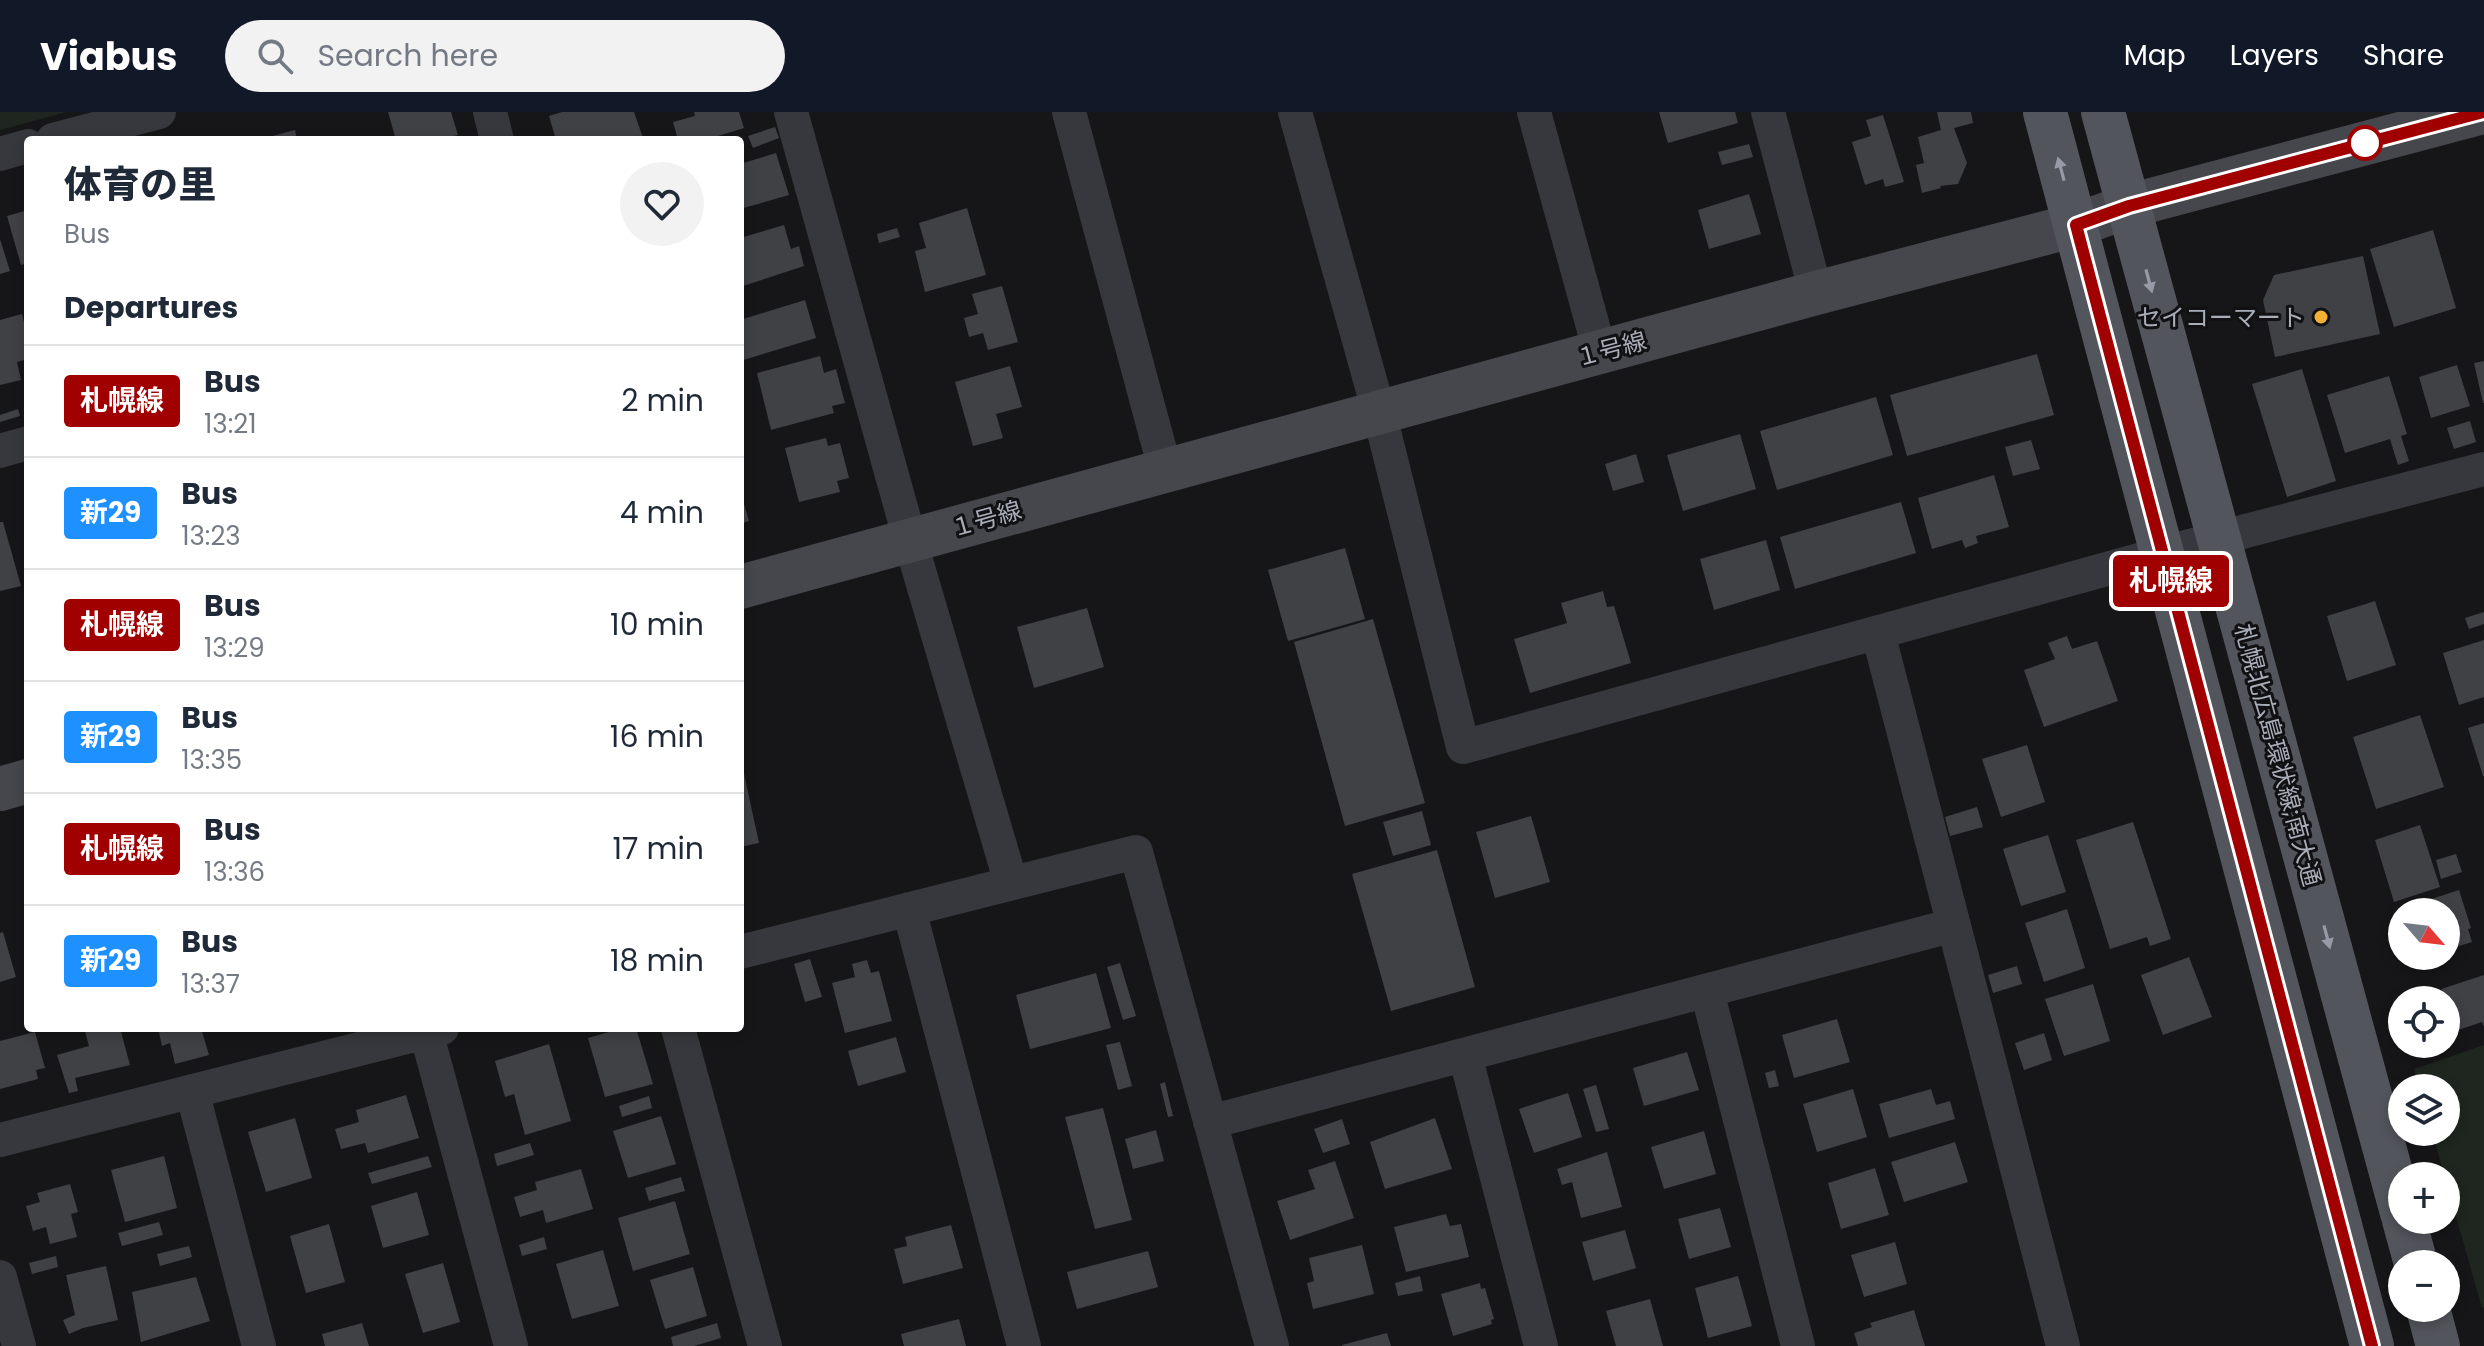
<!DOCTYPE html>
<meta charset="utf-8">
<style>
body{margin:0;font-family:Poppins,"Noto Sans JP",sans-serif;background:#f2f2f3;color:#1f2937;height:100vh;display:flex;flex-direction:column;font-size:30px;white-space:nowrap}
*{box-sizing:border-box;margin:0}
p{font-size:26px;color:#747a83}
.icon{flex:none;width:44px;height:44px;fill:none;stroke:currentColor;stroke-width:2;stroke-linecap:round;stroke-linejoin:round}
.map{position:relative;flex:1;overflow:hidden}
.panel{position:absolute;left:24px;top:24px;width:720px;height:896px;display:flex;flex-direction:column;background:#fff;border-radius:8px;box-shadow:0 4px 12px #0003}
.panel>*{flex:none}
.badge{padding:0 16px;border-radius:6px;font-size:28px;line-height:52px}
.needle{width:52px;rotate:118deg}
.tools{position:absolute;left:2388px;top:786px;display:grid;gap:16px}
.tools a{display:grid;place-items:center;width:72px;height:72px;border-radius:50%;background:#fff;box-shadow:0 4px 12px #0003;font-size:40px}
.map>.badge{position:absolute;translate:-50% -50%;box-shadow:0 0 0 4px #fff}
h2{padding:0 40px;font-size:30px;line-height:72px}
.round{display:grid;place-items:center;flex:none;width:84px;height:84px;border-radius:42px;background:#f2f2f3}
.overview{display:flex;align-items:center;justify-content:space-between;height:136px;padding:0 40px}
h1{font-size:38px;font-weight:800;line-height:60px}
ul{padding:0;list-style:none}
li{display:flex;align-items:center;gap:24px;height:112px;padding:0 40px;border-top:2px solid #e0e1e3}
li div{flex:1}
li b{display:block;font-size:30px}
li em{font-style:normal}
li .badge{min-width:88px;font-weight:700;text-align:center}
header{display:flex;align-items:center;gap:48px;box-sizing:border-box;height:112px;padding:0 40px;background:#111827;color:#fff}
header strong{font-size:38px}
nav{display:flex;gap:44px;margin-inline-start:auto;font-size:28px}
.search{width:560px;height:72px;background:#f2f2f3;display:flex;align-items:center;gap:20px;box-sizing:border-box;padding:0 28px;border-radius:44px;color:#747a83;font-size:30px}
.map>svg:first-child{display:block}
.green{fill:#1e261f}
.building{fill:#404145}
.lines{fill:none;stroke-linecap:round;stroke-linejoin:round}
.street{stroke:#37383d;stroke-width:34}
.secondary{stroke:#45474d;stroke-width:44}
.primary{stroke:#53555c;stroke-width:44}
.oneway{fill:#979ba6}
.line-casing{stroke:#fff;stroke-width:18}
.line{stroke:#a00000;stroke-width:12}
.stop-dot{fill:#fff;stroke:#a00000;stroke-width:4}
.poi-dot{fill:#f2b134;stroke:#111113;stroke-width:3}
.labels{text-anchor:middle;dominant-baseline:central;stroke-width:6;stroke-linejoin:round;paint-order:stroke}
.poi-label{font-size:24px;fill:#a8adb8;stroke:#111113;text-anchor:end}
.street-label{font-size:24px;fill:#a8adb8;stroke:#111113}
</style>
<header>
<strong>Viabus</strong>
<div class="search"><svg class="icon" aria-label="search" viewBox="0 0 24 24"><circle cx="10" cy="10" r="6"/><path d="M15 15l6 6"/></svg>Search here</div>
<nav><a>Map</a><a>Layers</a><a>Share</a></nav>
</header>
<div class="map">
<svg width="2484" height="1234" viewBox="0 0 2484 1234">
<rect width="100%" height="100%" fill="#161618"/>
<path class="green" d="M0,0H67L0,18Z
M2484,933V1195L2482,1196L2432,1020H2446V976H2419L2414,957Z"/>
<path class="building" d="M388,0H451L458,23L440,28H396Z
M562,0H634L643,26L556,28L549,4Z
M694,0H739L744,16L705,28H678L673,10L695,4Z
M1659,0H1735L1738,11L1668,31Z
M1937,0H1971L1973,11L1954,16L1967,51L1958,72L1940,74L1941,76L1922,81L1916,53L1924,51L1918,25L1941,18Z
M1883,3L1904,70L1885,75L1883,67L1865,73L1852,30L1871,24L1866,8Z
M775,15L779,26L753,36L748,24Z
M295,18L297,28H262L261,27Z
M1749,32L1753,45L1722,53L1718,40Z
M776,41L789,83L740,97V52Z
M1749,82L1761,122L1709,137L1698,98Z
M967,96L986,163L925,180L915,139L926,136L919,111Z
M28,98V151L21,153L7,104Z
M784,113L791,137L799,134L804,154L740,175V126Z
M897,116L900,125L879,131L877,122Z
M2433,118L2456,196L2394,215L2370,137Z
M0,127L10,159L0,162Z
M2363,144L2380,222L2275,245L2263,188L2274,163Z
M1002,174L1018,230L988,238L983,221L969,225L964,206L978,202L972,182Z
M805,188L816,226L740,249V208Z
M22,202L28,226V247L17,250L21,268L0,273V208Z
M2037,242L2054,303L1907,344L1890,283Z
M820,244L824,261L836,257L845,291L832,294L834,301L771,318L757,261Z
M2484,249V291H2483L2474,251Z
M2457,253L2470,294L2431,306L2419,265Z
M1010,254L1022,295L996,302L1003,326L973,334L955,270Z
M2302,257L2336,369L2287,385L2252,272Z
M2389,264L2407,322L2401,324L2409,349L2398,353L2390,327L2345,341L2327,283Z
M1876,285L1893,343L1777,378L1760,319Z
M18,297L20,304L0,310V303Z
M2470,309L2476,330L2454,337L2447,316Z
M1740,322L1756,377L1683,399L1667,343Z
M826,326L828,334L840,331L849,366L837,369L840,380L799,390L785,336Z
M2031,328L2040,357L2013,364L2005,335Z
M1636,342L1644,370L1613,379L1605,352Z
M1994,363L2009,415L1976,424L1978,431L1965,436L1962,428L1932,437L1918,386Z
M740,378L749,409L740,412Z
M1901,390L1916,441L1795,477L1780,425Z
M0,410H3L21,474L0,479Z
M1766,428L1780,478L1714,498L1700,447Z
M1345,436L1365,507L1288,529L1268,458Z
M1603,479L1607,495L1614,494L1631,551L1530,581L1514,527L1567,511L1561,491Z
M2375,489L2396,553L2347,569L2327,504Z
M1087,496L1104,555L1034,576L1017,515Z
M2484,500V512L2469,517L2465,506Z
M1373,507L1425,691L1345,714L1294,530Z
M2067,524L2072,537L2097,529L2118,589L2044,615L2024,558L2055,547L2048,531Z
M2484,528V585L2459,593L2443,541Z
M2420,603L2444,675L2376,697L2353,625Z
M2484,611V664H2483L2468,616Z
M2027,633L2045,690L2001,705L1982,647Z
M740,643L759,731L740,735Z
M1977,695L1983,715L1950,724L1945,705Z
M1422,699L1431,733L1393,744L1383,710Z
M1531,704L1550,770L1495,786L1476,720Z
M2133,710L2171,827L2150,834L2147,825L2110,837L2076,728Z
M2420,713L2440,775L2394,790L2375,728Z
M2048,723L2066,780L2021,794L2003,737Z
M1437,738L1475,875L1391,899L1352,762Z
M2456,742L2462,760L2441,767L2436,748Z
M2459,778L2471,816L2468,817L2472,830L2446,838V800H2412L2410,794Z
M2067,797L2085,856L2044,870L2025,811Z
M3,820L16,865L0,870V821Z
M2189,845L2212,905L2163,923L2141,863Z
M810,847L822,885L805,890L794,852Z
M867,848L871,861L879,859L892,909L845,921L832,871L855,865L852,852Z
M1120,851L1136,904L1123,908L1107,855Z
M2017,854L2022,872L1993,881L1988,863Z
M1096,861L1111,916L1030,937L1016,883Z
M2484,863V915L2482,910L2455,919L2441,877Z
M2093,872L2110,929L2064,944L2045,887Z
M1837,907L1850,950L1794,966L1782,923Z
M84,916H120L130,953L75,966L78,979L69,981L57,943L89,934Z
M158,916H201L209,943L175,952L170,931L162,934Z
M623,916H636L653,972L605,985L588,926Z
M35,920L45,956L36,958L38,967L0,977V929Z
M2044,921L2052,948L2024,958L2015,931Z
M896,925L906,960L858,974L848,939Z
M1120,930L1132,974L1118,978L1106,933Z
M549,932L571,1009L525,1023L514,982L505,985L495,949Z
M1687,940L1699,978L1644,994L1633,956Z
M1775,958L1779,974L1769,976L1765,961Z
M1165,970L1173,1004L1168,1005L1160,972Z
M1596,973L1609,1017L1596,1020L1583,977Z
M1853,977L1867,1025L1817,1040L1803,992Z
M1931,977L1936,993L1950,989L1955,1007L1889,1026L1879,992Z
M1568,981L1582,1025L1534,1041L1519,997Z
M406,983L419,1026L368,1041L365,1031L341,1037L335,1017L359,1010L356,998Z
M649,984L652,996L622,1005L619,994Z
M1103,996L1132,1108L1095,1117L1065,1005Z
M661,1004L676,1052L628,1066L613,1019Z
M295,1006L312,1066L266,1080L248,1020Z
M1435,1006L1452,1057L1385,1077L1370,1030Z
M1342,1007L1350,1032L1323,1041L1314,1017Z
M1156,1018L1164,1049L1133,1057L1125,1027Z
M1704,1019L1716,1062L1664,1077L1651,1035Z
M1955,1030L1968,1070L1904,1090L1891,1050Z
M530,1031L534,1043L497,1054L494,1042Z
M1607,1040L1622,1095L1581,1106L1572,1070L1562,1073L1557,1057Z
M164,1044L177,1096L125,1110L111,1058Z
M428,1044L432,1055L372,1072L368,1061Z
M1335,1049L1354,1106L1290,1128L1277,1089L1315,1077L1308,1058Z
M1875,1056L1889,1103L1841,1117L1828,1071Z
M581,1057L593,1097L546,1111L543,1098L520,1105L514,1085L537,1078L535,1070Z
M681,1065L685,1079L649,1089L645,1076Z
M70,1072L78,1100L71,1102L77,1125L50,1132L46,1115L33,1119L26,1094L40,1090L37,1081Z
M417,1080L429,1123L383,1136L371,1094Z
M675,1089L690,1142L633,1159L618,1106Z
M1720,1096L1731,1135L1689,1147L1678,1107Z
M1446,1102L1450,1114L1461,1112L1469,1145L1406,1160L1394,1115Z
M159,1110L163,1123L122,1134L118,1121Z
M329,1112L345,1170L306,1181L290,1124Z
M951,1113L963,1156L903,1172L894,1137L907,1134L905,1125Z
M1625,1118L1636,1156L1593,1169L1582,1130Z
M544,1125L547,1137L522,1144L519,1133Z
M1895,1130L1907,1172L1864,1185L1851,1143Z
M1362,1133L1374,1182L1313,1197L1307,1171L1314,1169L1309,1146Z
M189,1134L192,1145L160,1154L157,1142Z
M603,1138L619,1194L572,1207L556,1152Z
M1148,1139L1158,1175L1077,1197L1067,1160Z
M56,1144L58,1155L32,1162L29,1151Z
M443,1151L460,1210L423,1221L405,1162Z
M106,1154L118,1208L83,1216L69,1222L63,1208L75,1203L66,1163Z
M693,1155L707,1204L665,1217L650,1168Z
M1420,1164L1423,1179L1398,1184L1395,1171Z
M1738,1164L1752,1214L1708,1226L1695,1176Z
M196,1165L210,1209L141,1230L132,1180Z
M1480,1171L1481,1177L1485,1176L1494,1207L1491,1208L1492,1212L1453,1224L1441,1182Z
M1650,1187L1663,1234H1616L1606,1199Z
M1914,1198L1925,1234H1858L1854,1221L1872,1215L1870,1211Z
M959,1207L966,1234H904L901,1222Z
M362,1211L369,1234H325L322,1222Z
M717,1211L721,1226L694,1234H673L671,1225Z
M1387,1221L1391,1234H1342V1233Z"/>
<g class="lines">
<path class="street" d="M490,0L497,28
M791,0L910,428L1011,771
M1069,0L1165,357
M1295,0L1379,300L1463,635L2219,426L2484,357
M1534,0L1600,240
M1768,0L1816,181
M53,28L159,0
M0,42L28,34
M0,339L28,331
M1878,521L2063,1234
M909,797L1024,1234
M740,840L1136,740L1272,1234
M1707,879L1798,1234
M425,916L511,1234
M678,916L765,1234
M1465,943L1541,1234
M192,979L259,1234
M1210,1010L1954,813
M0,1028L442,916
M0,1165L19,1234"/>
<path class="secondary" d="M740,475L1816,181L2076,113L2129,94L2483,0
M0,677L28,669"/>
<path class="primary" d="M2045,0L2372,1234
M2103,0L2402,1101
M2404,1108L2416,1152
M2428,1196L2438,1234"/>
</g>
<defs><path id="oneway-solid" d="M-6-.8H1V-3.2L6.5 0L1 3.2V.8H-6Z" transform="scale(2)"/></defs>
<g class="oneway">
<use href="#oneway-solid" transform="translate(2061 57) rotate(-105)"/>
<use href="#oneway-solid" transform="translate(2149 169) rotate(75)"/>
<use href="#oneway-solid" transform="translate(2327 825) rotate(75)"/>
</g>
<g class="lines">
<defs>
<path id="line" d="M2372,1234L2076,113L2129,94L2483,0"/>
</defs>
<use href="#line" class="line-casing"/>
<use href="#line" class="line"/>
</g>
<circle class="stop-dot" cx="2365" cy="31" r="16"/>
<circle class="poi-dot" cx="2321" cy="205" r="8"/>
<g class="labels">
<g class="poi-label">
<text x="2305" y="205">セイコーマート</text>
</g>
<g class="street-label">
<text transform="translate(1611 237) rotate(-15)">１号線</text>
<text transform="translate(986 407) rotate(-16)">１号線</text>
<text transform="translate(2278 643) rotate(75)">札幌北広島環状線;南大通</text>
</g>
</g>
</svg>
<div class="tools">
<a><svg class="needle" viewBox="-14 -14 28 28"><path d="M0-13l5 13h-10z" fill="#e53935"/><path d="M0 13l5-13h-10z" fill="#747a83"/></svg></a>
<a><svg class="icon" aria-label="locate" viewBox="0 0 24 24"><circle cx="12" cy="12" r="6"/><path d="M12 2v4M12 18v4M2 12h4M18 12h4"/></svg></a>
<a><svg class="icon" aria-label="layers" viewBox="0 0 24 24"><path d="M12 4l9 5-9 5-9-5zM3 14l9 5 9-5"/></svg></a>
<a>+</a>
<a>−</a>
</div>
<b class="badge" style="left:2171px;top:469px;background:#a00000;color:#fff">札幌線</b>
<section class="panel">
<div class="overview"><div><h1>体育の里</h1><p>Bus</p></div><a class="round"><svg class="icon" aria-label="heart" viewBox="0 0 24 24"><path d="M12 20l-8-8c-3-5 5-10 8-4 3-6 11-1 8 4z"/></svg></a></div>
<h2>Departures</h2>
<ul>
<li><span class="badge" style="background:#a00000;color:#fff">札幌線</span><div><b>Bus</b><p>13:21</p></div><em>2 min</em></li>
<li><span class="badge" style="background:#1e90ff;color:#fff">新29</span><div><b>Bus</b><p>13:23</p></div><em>4 min</em></li>
<li><span class="badge" style="background:#a00000;color:#fff">札幌線</span><div><b>Bus</b><p>13:29</p></div><em>10 min</em></li>
<li><span class="badge" style="background:#1e90ff;color:#fff">新29</span><div><b>Bus</b><p>13:35</p></div><em>16 min</em></li>
<li><span class="badge" style="background:#a00000;color:#fff">札幌線</span><div><b>Bus</b><p>13:36</p></div><em>17 min</em></li>
<li><span class="badge" style="background:#1e90ff;color:#fff">新29</span><div><b>Bus</b><p>13:37</p></div><em>18 min</em></li>
</ul>
</section>
</div>
